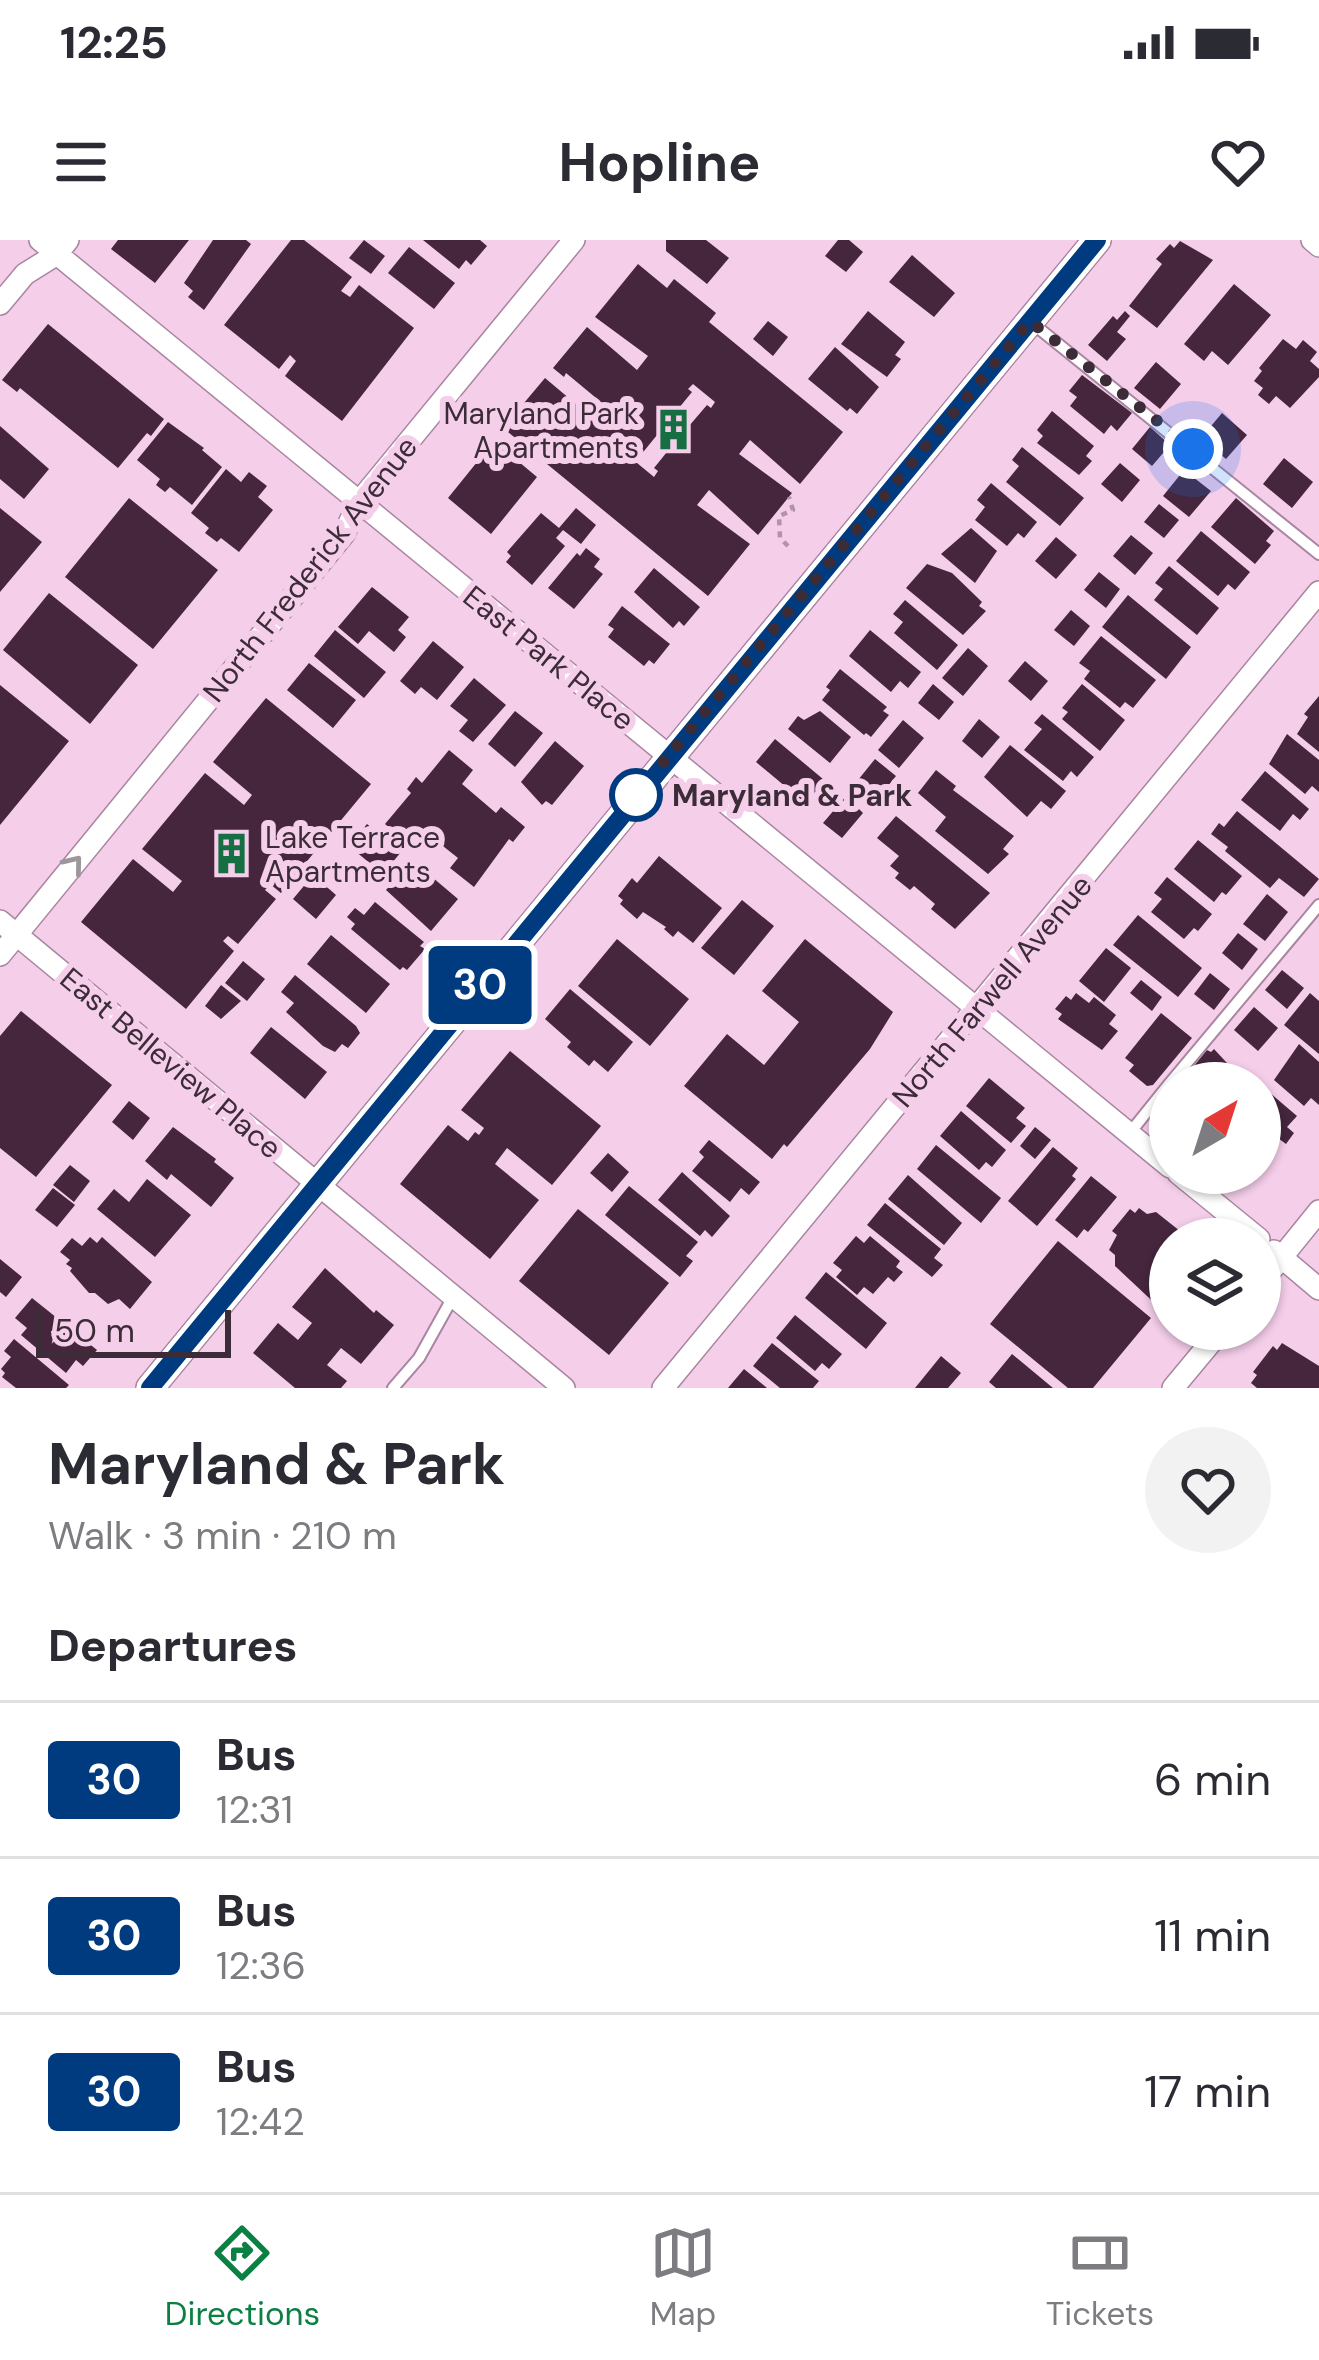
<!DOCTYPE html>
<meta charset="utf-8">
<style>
body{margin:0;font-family:"DM Sans",sans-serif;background:#f2f2f3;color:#2b2b33;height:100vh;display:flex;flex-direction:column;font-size:45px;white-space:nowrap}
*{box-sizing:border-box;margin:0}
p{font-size:39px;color:#7c7c81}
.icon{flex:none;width:66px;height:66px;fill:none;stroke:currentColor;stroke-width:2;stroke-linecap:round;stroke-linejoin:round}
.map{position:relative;height:1148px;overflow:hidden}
.panel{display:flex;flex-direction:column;background:#fff;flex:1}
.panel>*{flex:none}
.badge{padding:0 24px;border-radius:9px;font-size:42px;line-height:78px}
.needle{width:78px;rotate:39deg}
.buttons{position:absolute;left:1149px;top:822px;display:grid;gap:24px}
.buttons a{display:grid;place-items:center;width:132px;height:132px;border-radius:50%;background:#fff;box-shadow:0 3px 9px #0004;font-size:60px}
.scale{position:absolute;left:36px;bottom:30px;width:195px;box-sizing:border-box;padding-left:12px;border:6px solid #3b2c37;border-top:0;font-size:33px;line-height:42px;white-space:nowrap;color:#3b2c37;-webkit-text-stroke:9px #f5ceea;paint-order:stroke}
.you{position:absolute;width:60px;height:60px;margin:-30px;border:9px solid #fff;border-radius:50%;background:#1a73e8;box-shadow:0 0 0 18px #1a73e833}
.map>.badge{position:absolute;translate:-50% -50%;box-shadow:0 0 0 6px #fff}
h2{padding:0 48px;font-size:45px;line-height:108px}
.round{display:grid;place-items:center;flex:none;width:126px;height:126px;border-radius:63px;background:#f2f2f3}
.head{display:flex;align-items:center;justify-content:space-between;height:204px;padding:0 48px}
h1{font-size:57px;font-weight:700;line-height:90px}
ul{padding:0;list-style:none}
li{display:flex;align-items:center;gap:36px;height:156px;padding:0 48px;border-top:3px solid #e1e1e2}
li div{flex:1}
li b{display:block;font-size:45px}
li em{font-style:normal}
li .badge{min-width:132px;font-weight:700;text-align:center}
.status{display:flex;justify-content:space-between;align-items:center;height:84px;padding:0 60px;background:#fff;direction:ltr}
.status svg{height:33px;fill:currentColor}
header{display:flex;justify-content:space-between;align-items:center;height:156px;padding:0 48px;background:#fff;font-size:54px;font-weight:700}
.dock{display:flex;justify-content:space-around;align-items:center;height:168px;border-top:3px solid #e1e1e2;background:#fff;font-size:33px;color:#7c7c81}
.dock a{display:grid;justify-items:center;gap:6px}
.dock .on{color:#0b8043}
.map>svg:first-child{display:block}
.building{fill:#45263d;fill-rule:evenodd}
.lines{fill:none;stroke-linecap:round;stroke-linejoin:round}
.service-casing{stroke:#a985a0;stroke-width:14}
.minor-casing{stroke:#a985a0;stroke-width:24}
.tertiary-casing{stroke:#a985a0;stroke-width:30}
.path{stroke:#b294aa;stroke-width:4.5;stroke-dasharray:6 6;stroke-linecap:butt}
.service{stroke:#fff;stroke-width:10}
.minor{stroke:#fff;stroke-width:21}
.tertiary{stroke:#fff;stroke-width:27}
.oneway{stroke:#9d969b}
.line-casing{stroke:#fff;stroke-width:27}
.line{stroke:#003b80;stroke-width:18}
.walk{stroke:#3b2c37;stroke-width:12;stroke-dasharray:0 21.6}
.stop-dot{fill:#fff;stroke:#003b80;stroke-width:6}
.labels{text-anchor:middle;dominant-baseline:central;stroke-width:12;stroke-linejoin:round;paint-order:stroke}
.poi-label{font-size:30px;fill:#3b2c37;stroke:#f5ceea;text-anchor:end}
.street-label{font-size:30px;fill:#3b2c37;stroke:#f5ceea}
.stop-label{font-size:30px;font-weight:bold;fill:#3b2c37;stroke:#f5ceea;text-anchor:start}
</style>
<div class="status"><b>12:25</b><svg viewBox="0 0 49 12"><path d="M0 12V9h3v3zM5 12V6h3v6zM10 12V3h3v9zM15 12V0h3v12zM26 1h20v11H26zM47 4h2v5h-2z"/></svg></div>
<header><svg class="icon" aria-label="menu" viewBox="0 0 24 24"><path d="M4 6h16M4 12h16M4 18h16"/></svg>Hopline<svg class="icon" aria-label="heart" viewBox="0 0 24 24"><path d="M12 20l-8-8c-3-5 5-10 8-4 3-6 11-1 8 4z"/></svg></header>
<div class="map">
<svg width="1319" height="1148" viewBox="0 0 1319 1148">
<rect width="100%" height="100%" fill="#f5ceea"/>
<path class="building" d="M118,0H189L155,43L111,9Z
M213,0H246L251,4L204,70L188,57L193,51L184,43Z
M291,0H304L352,37L341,51L350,57L359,45L414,88L342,181L285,136L296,121L290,115L279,129L224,85Z
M364,0L385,16L371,34L349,18Z
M423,0H480L487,6L471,25L466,20L459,29Z
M666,0H706L729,18L707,44L666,11Z
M838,0H849L863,12L846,32L825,16Z
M1180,1L1213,20L1157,88L1129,66L1162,24L1156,19L1170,4L1174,8Z
M409,7L455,43L434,69L388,33Z
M912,15L955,53L934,77L889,42Z
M638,24L667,48L674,39L716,73L709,82L843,192L800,244L750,200L739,214L792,253L758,295L709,250L697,265L750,304L708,356L503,188L545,138L596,181L607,167L566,133L564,137L553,128L587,87L637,130L648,116L595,77ZM693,144L715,162L711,168L707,165L689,186L674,174L692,152L688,149ZM657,195L671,207L654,228L658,231L654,237L631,218L636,213L640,216Z
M1234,44L1271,75L1228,125L1212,111L1204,121L1184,104Z
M868,71L905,102L895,115L901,119L887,137L841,104Z
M1125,71L1130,76L1117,92L1126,99L1107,121L1088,105L1113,76L1117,80Z
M768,81L788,97L773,116L753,99Z
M48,84L164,179L151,196L147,193L118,228L20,148L17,152L2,140Z
M1283,99L1296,109L1303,100L1317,112L1310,121L1319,129V137L1290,168L1276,156L1269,164L1258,155L1263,148L1254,141L1262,131L1259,128Z
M835,107L879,147L857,174L850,168L847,171L808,139Z
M1156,122L1181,144L1160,169L1134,148Z
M1082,135L1132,173L1117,191L1111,185L1104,194L1070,166L1077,157L1069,151Z
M1052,171L1094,206L1086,216L1092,221L1079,235L1037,203L1043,196L1037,190Z
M1222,173L1247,195L1226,219L1201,198Z
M168,182L204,208L202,210L222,227L192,265L170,247L165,252L156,245L160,239L137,220Z
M0,186L49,229L24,259L0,239Z
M1150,187L1170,205L1152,226L1132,209Z
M494,201L537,237L491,294L448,258Z
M1022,207L1084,258L1060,286L1006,242L1019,226L1012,220Z
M1284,218L1313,242L1292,268L1263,244Z
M1120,223L1140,240L1122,262L1101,244Z
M226,229L241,242L249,232L267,246L258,257L273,270L239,312L221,298L217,302L205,293L209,288L191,273Z
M1184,230L1211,251L1189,277L1163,256Z
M991,243L1037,282L1024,298L1018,293L1007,306L975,280L985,267L977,260Z
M129,258L218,330L153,409L65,337Z
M1236,258L1274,291L1266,301L1271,305L1255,324L1211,287Z
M1159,264L1179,280L1164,298L1144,282Z
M0,268L42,302L0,352Z
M576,268L596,285L581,304L563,290L556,298L565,306L532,345L506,322L511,316L507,312L541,273L559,288Z
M971,288L997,311L975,343L941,314Z
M1201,291L1250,332L1235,350L1228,344L1218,356L1176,321Z
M1131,295L1153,313L1135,335L1113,316Z
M1056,297L1077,315L1056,339L1035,321Z
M586,308L600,319L594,327L603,334L574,369L548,348L577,313L580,316Z
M927,324L952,333L982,362L979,366L986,371L963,395L906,348Z
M1169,326L1219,368L1197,395L1154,360L1163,349L1155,343Z
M654,328L700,367L684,386L679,381L673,388L634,352Z
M1099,332L1120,349L1106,368L1084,350Z
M372,347L409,377L398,390L406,397L394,412L369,391L358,404L338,387Z
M49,353L138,425L90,484L3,410Z
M1128,355L1191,407L1166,439L1102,387Z
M905,360L958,405L937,430L894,393L903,382L893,374Z
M622,366L670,404L654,424L649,420L644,426L608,397L614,389L608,385Z
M1071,370L1090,386L1074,406L1054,390Z
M335,390L386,432L364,458L314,416Z
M870,390L921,432L908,448L900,441L891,452L849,416Z
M1101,396L1156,440L1133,468L1125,462L1120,468L1084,439L1090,431L1079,423Z
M433,401L464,427L437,460L421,447L415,454L400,441Z
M968,408L988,426L963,456L942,438Z
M1025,421L1048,441L1031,461L1008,441Z
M309,423L356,460L333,488L287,450Z
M840,429L887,467L883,471L889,475L871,497L866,493L864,495L822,460L830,450L826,447Z
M474,438L506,465L473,502L459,491L468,480L450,466Z
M933,444L954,462L939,480L918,463Z
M1082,444L1125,480L1100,511L1062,479L1068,472L1062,468Z
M0,445L69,501L0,585Z
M1319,456V512L1297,494L1308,477L1304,474Z
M266,458L371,544L323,602L312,593L306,600L317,609L281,653L270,644L265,650L276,659L238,704L228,696L223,701L234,711L186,769L81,682L133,619L173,652L182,641L142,609L205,533L244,565L252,555L213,522Z
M515,471L543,493L515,527L488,504Z
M820,471L851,497L830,523L788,489L798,476L804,480Z
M1042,474L1094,517L1077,537L1071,531L1063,541L1024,510L1042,489L1034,483Z
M979,479L1000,497L982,518L962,501Z
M903,480L924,498L899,528L878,510Z
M1287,494L1319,520V552L1312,546L1305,554L1269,524Z
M775,499L829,544L810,567L756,522Z
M555,501L584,526L552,565L546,561L542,565L521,542Z
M1010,505L1066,551L1051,569L1041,561L1027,577L984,537Z
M449,510L473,530L462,544L496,573L501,567L525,587L513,602L509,599L474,647L450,628L458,618L424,591L411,606L385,584L411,553L407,549L416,537L422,543Z
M875,519L896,536L879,557L858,540Z
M936,530L956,546L953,550L1014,596L1003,609L1009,614L988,634L935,591L946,577L918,553Z
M1265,531L1309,569L1300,580L1293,574L1280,591L1241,560Z
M846,556L863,573L842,598L823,583Z
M1237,571L1319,639L1304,657L1279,638L1270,648L1225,611L1228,607L1211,594L1219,583L1224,587Z
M896,576L990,653L955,689L931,669L935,664L914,646L910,650L895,638L899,633L890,626L899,616L877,598Z
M367,584L401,612L383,634L349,606Z
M1198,600L1242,636L1226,655L1222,652L1214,662L1174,629Z
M659,616L722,668L693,703L678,691L673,697L664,689L666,687L643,672L637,679L620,664L623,660L618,656L632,638L637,643Z
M419,626L458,659L431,691L386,650L400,634L408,640Z
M313,635L336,655L316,679L293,659Z
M1167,637L1212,674L1198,691L1194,688L1184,699L1151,672L1162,659L1154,653Z
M1267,654L1288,672L1265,701L1243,684Z
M742,660L774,686L734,735L701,708Z
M375,662L424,702L420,706L425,709L407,730L403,727L400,730L351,689L355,684L347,677L355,668L364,675Z
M1138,675L1202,728L1178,757L1113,705Z
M1238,693L1258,709L1242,730L1222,713Z
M331,695L390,744L366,773L307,724Z
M617,699L689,759L650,806L578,746Z
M805,699L893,772L870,809L787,907L784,904L772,919L684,846L727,794L764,825L799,782L762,751Z
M1106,708L1131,728L1104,762L1079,741Z
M243,721L265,739L247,761L225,743Z
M1282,730L1304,748L1287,769L1265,750Z
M1210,733L1230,749L1214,770L1194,754Z
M295,735L356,786L360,793L348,808L342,804L335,812L323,806L286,772L294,763L281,752Z
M1141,740L1162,757L1152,771L1130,753Z
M221,745L241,761L221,779L205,766Z
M570,749L633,802L608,832L594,820L589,826L567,807L571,802L545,779Z
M1076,753L1089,763L1094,757L1116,775L1109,784L1118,791L1102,810L1058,779L1062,774L1055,769L1066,756L1071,760Z
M1310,753L1319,761V814L1284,785Z
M1254,767L1278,788L1258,811L1234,790Z
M21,771L112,845L36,937L0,908V796Z
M1161,773L1192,798L1153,845L1147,846L1129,831L1134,825L1125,818Z
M271,787L327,832L305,859L250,813Z
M1299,804L1319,822V865L1311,858L1304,866L1274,840Z
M1214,809L1239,836L1233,843H1188L1183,839L1207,810L1211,812Z
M510,811L601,886L552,945L507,908L495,924L539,960L490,1019L400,944L448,885L468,901L475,892L479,895L484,888L461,870Z
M989,838L1025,868L1016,878L1026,886L1011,903L966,866Z
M1263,847L1297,876L1287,887L1294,893L1286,904L1278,898L1260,919Z
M129,861L150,878L133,900L112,882Z
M961,871L1006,910L992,927L986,922L979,930L940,896Z
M173,887L216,919L214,922L234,938L211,967L171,934L167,940L145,921Z
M1035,887L1051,900L1035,919L1020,906Z
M709,900L760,942L749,955L741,948L730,962L692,931L704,917L699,912Z
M936,905L1001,958L981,983L917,929Z
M1053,907L1078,928L1072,936L1076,939L1037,986L1008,961Z
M608,913L629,932L612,952L590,933Z
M70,925L90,941L74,962L53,945Z
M682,932L730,976L712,997L705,990L700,996L658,960Z
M908,935L962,983L944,1005L888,959Z
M1091,936L1117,957L1088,992L1084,989L1077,998L1055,980Z
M147,939L191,975L155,1017L97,969L114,949L129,962Z
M629,946L698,1002L686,1016L693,1021L680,1037L605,975Z
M53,948L75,965L57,987L35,970Z
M885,963L941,1009L934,1018L943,1025L932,1037L867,985Z
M1139,968L1147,974L1156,972L1190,999H1170V1063L1163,1071L1115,1026V1015L1109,1010L1117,995L1112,991L1130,969L1135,973Z
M578,969L669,1043L609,1115L519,1041Z
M856,996L864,1003L870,996L900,1021L896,1027L903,1032L894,1042L888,1037L873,1054L864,1047L857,1055L836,1037L842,1030L833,1023Z
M90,997L97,1003L102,997L152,1042L130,1069L119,1059L108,1064L95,1053H89L70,1031L72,1028L66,1024L70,1020L60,1012L72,998L82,1006Z
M1058,1001L1151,1078L1093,1148H1068L990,1084Z
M0,1019L22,1037L6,1057L0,1052Z
M325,1028L374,1073L376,1070L394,1085L361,1124L341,1108L327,1125L347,1141L341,1148H295L253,1113L278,1083L298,1100L312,1083L292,1067Z
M826,1032L887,1083L866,1109L805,1058Z
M32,1058L97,1110L83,1126L76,1120L66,1133L21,1095L27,1088L15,1078Z
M795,1075L842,1114L829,1129L822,1123L815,1131L776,1098Z
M14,1099L69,1145L66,1148H16L2,1137L5,1133L1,1129L11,1117L4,1111Z
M772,1103L819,1141L813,1148H780L753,1126Z
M1282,1103L1319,1126V1148H1257L1251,1143L1257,1135L1253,1132L1273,1106L1277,1110Z
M1012,1114L1053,1148H996L989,1142Z
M941,1116L961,1133L948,1148H915Z
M744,1129L767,1148H728Z"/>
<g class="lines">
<defs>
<path id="service" d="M1032,83L1319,314
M1170,843L1319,665
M1129,894L1170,843
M393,1148L419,1118L453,1057"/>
<path id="minor" d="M40,0L1170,927
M1312,0L1319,6
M0,64L25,34L57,14L68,0
M0,681L564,1148
M0,715L344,294L359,262L574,0
M1178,933L1259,999
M1274,1011L1319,1049
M1260,1044L1319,971
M663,1148L1319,352
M1173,1148L1222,1089"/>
<path id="tertiary" d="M150,1148L1097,0"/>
</defs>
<use href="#service" class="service-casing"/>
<use href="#minor" class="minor-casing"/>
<use href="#tertiary" class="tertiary-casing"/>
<path class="path" d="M788,306L780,298L779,276L793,270L789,257"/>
<use href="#service" class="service"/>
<use href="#minor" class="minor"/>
<use href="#tertiary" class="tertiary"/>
</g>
<defs><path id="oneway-chevron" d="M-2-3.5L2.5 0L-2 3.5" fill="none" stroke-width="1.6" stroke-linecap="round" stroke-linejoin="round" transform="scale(3)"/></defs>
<use class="oneway" href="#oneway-chevron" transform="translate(74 624) rotate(-51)"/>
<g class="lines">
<defs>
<path id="line" d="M150,1148L1097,0"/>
</defs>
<use href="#line" class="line-casing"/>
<use href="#line" class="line"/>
<path class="walk" d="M636,555L1030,81L1193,209"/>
</g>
<defs>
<symbol id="building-bare" viewBox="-9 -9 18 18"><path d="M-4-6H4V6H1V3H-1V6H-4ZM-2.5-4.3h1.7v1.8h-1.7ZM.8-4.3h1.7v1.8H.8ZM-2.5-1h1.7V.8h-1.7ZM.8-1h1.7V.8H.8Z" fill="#156f43" stroke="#f5ceea" stroke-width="2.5" paint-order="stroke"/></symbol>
</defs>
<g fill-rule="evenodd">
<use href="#building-bare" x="644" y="160" width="59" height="59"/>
<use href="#building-bare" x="202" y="584" width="59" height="59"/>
</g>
<circle class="stop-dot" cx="636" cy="555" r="24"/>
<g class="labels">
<g class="poi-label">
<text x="639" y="173">Maryland Park<tspan x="639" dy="34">Apartments</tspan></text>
<text x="265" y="597" text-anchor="start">Lake Terrace<tspan x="265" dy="34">Apartments</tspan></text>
</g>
<g class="street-label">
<text transform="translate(310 329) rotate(-52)">North Frederick Avenue</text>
<text transform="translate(549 418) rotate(39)">East Park Place</text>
<text transform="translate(992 751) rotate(-50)">North Farwell Avenue</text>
<text transform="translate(171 823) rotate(40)">East Belleview Place</text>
</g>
<g class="stop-label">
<text x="672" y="555">Maryland &amp; Park</text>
</g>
</g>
</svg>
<div class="buttons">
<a><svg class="needle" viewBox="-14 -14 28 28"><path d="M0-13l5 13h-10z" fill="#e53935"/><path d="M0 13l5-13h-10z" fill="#7c7c81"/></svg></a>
<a><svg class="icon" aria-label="layers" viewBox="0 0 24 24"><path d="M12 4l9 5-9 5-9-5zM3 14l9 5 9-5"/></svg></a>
</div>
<div class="scale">50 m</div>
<div class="you" style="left:1193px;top:209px"></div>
<b class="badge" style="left:480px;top:745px;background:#003b80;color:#fff">30</b>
</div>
<section class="panel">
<div class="head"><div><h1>Maryland &amp; Park</h1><p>Walk · 3 min · 210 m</p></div><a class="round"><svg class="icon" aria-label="heart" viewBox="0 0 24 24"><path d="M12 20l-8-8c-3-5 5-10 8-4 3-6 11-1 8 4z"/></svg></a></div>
<h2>Departures</h2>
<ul>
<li><span class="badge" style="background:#003b80;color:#fff">30</span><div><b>Bus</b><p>12:31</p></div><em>6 min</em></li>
<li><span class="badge" style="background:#003b80;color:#fff">30</span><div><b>Bus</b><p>12:36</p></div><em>11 min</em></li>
<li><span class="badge" style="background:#003b80;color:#fff">30</span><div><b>Bus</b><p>12:42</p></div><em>17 min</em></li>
</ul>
</section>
<nav class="dock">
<a class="on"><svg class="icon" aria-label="directions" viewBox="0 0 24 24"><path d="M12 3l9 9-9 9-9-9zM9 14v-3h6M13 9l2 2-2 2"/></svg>Directions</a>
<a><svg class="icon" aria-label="map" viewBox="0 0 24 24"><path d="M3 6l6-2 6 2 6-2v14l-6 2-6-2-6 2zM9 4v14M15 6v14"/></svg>Map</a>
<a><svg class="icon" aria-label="tickets" viewBox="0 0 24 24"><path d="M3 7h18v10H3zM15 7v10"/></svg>Tickets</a>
</nav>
